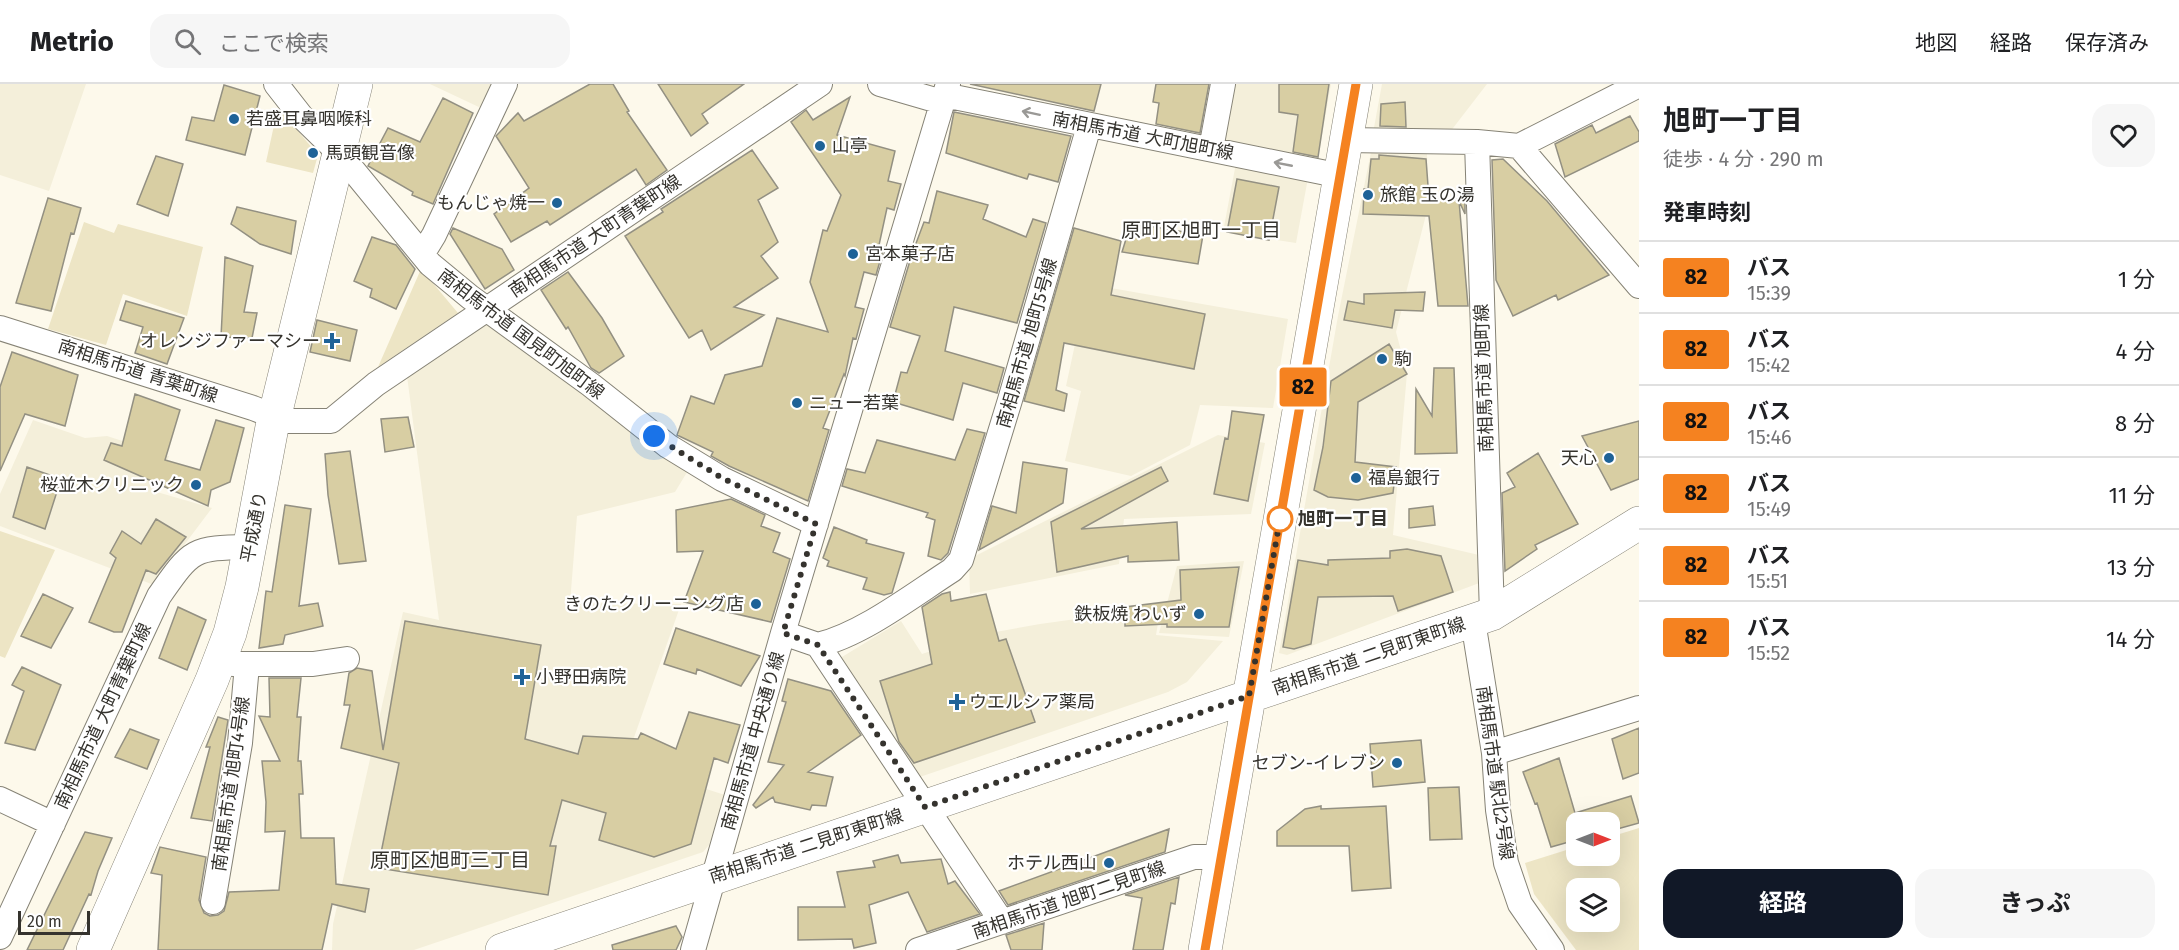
<!DOCTYPE html>
<html lang="ja">
<meta charset="utf-8">
<style>
body{margin:0;font-family:"Fira Sans","Noto Sans JP",sans-serif;background:#f6f6f6;color:#202124;height:100vh;display:flex;flex-direction:column;font-size:22px;white-space:nowrap}
*{box-sizing:border-box;margin:0}
p{font-size:20px;color:#757577}
.icon{flex:none;width:33px;height:33px;fill:none;stroke:currentColor;stroke-width:2;stroke-linecap:round;stroke-linejoin:round}
.map{position:relative;flex:1;overflow:hidden}
.details{display:flex;flex-direction:column;background:#fff;width:540px}
.details>*{flex:none}
.badge{padding:0 12px;border-radius:4px;font-size:21px;line-height:39px}
.needle{width:39px;rotate:90deg}
.buttons{position:absolute;left:1566px;top:728px;display:grid;gap:12px}
.buttons a{display:grid;place-items:center;width:54px;height:54px;border-radius:12px;background:#fff;box-shadow:0 6px 24px #0002;font-size:30px}
.scale{position:absolute;left:18px;bottom:15px;width:72px;box-sizing:border-box;padding-left:6px;border:3px solid #35332e;border-top:0;font-size:16px;line-height:21px;white-space:nowrap;color:#35332e;-webkit-text-stroke:4px #fff;paint-order:stroke}
.you{position:absolute;width:30px;height:30px;margin:-15px;border:4px solid #fff;border-radius:50%;background:#1a73e8;box-shadow:0 0 0 9px #1a73e833}
.map>.badge{position:absolute;translate:-50% -50%;box-shadow:0 0 0 3px #fff}
h2{padding:0 24px;font-size:22px;line-height:54px}
.round{display:grid;place-items:center;flex:none;width:63px;height:63px;border-radius:18px;background:#f6f6f6}
.overview{display:flex;align-items:center;justify-content:space-between;height:102px;padding:0 24px}
h1{font-size:28px;font-weight:700;line-height:45px}
.action{display:flex;gap:12px;margin-top:auto;padding:12px 24px}
.action a{flex:1;height:69px;border-radius:18px;background:#111827;color:#fff;font-size:24px;font-weight:700;line-height:69px;text-align:center}
.action a+a{background:#f6f6f6;color:#202124}
ul{padding:0;list-style:none}
li{display:flex;align-items:center;gap:18px;height:72px;padding:0 24px;border-top:2px solid #e0e0e0}
li div{flex:1}
li b{display:block;font-size:22px}
li em{font-style:normal}
li .badge{min-width:66px;font-weight:700;text-align:center}
header{display:flex;align-items:center;gap:36px;box-sizing:border-box;height:84px;padding:0 30px;background:#fff;border-bottom:2px solid #e0e0e0}
header strong{font-size:28px}
nav{display:flex;gap:33px;margin-inline-start:auto;font-size:21px}
.search{width:420px;height:54px;background:#f6f6f6;display:flex;align-items:center;gap:15px;box-sizing:border-box;padding:0 21px;border-radius:18px;color:#757577;font-size:22px}
main{display:flex;flex:1;min-height:0}
.map>svg:first-child{display:block}
.built{fill:#f4efda}
.green{fill:#ede5c5;fill-rule:evenodd}
.building{fill:#d8cea3;stroke:#939082;stroke-width:1.5}
.lines{fill:none;stroke-linecap:round;stroke-linejoin:round}
.street-casing{stroke:#868376;stroke-width:26}
.secondary-casing{stroke:#868376;stroke-width:34}
.street{stroke:#fff;stroke-width:24}
.secondary{stroke:#fff;stroke-width:33}
.oneway{stroke:#9a9996}
.line-casing{stroke:#fff;stroke-width:14}
.line{stroke:#f58220;stroke-width:9}
.walk{stroke:#35332e;stroke-width:6;stroke-dasharray:0 10.8}
.poi-dot{fill:#1e6297;stroke:#fff;stroke-width:2}
.stop-dot{fill:#fff;stroke:#f58220;stroke-width:3}
.labels{text-anchor:middle;dominant-baseline:central;stroke-width:4.5;stroke-linejoin:round;paint-order:stroke}
.poi-label{font-size:18px;fill:#35332e;stroke:#fff;text-anchor:start}
.street-label{font-size:18px;fill:#35332e;stroke:#fff}
.stop-label{font-size:18px;font-weight:bold;fill:#35332e;stroke:#fff;text-anchor:start}
.neighbourhood-label{font-size:20px;fill:#35332e;stroke:#fff}
</style>
<header>
<strong>Metrio</strong>
<div class="search"><svg class="icon" aria-label="search" viewBox="0 0 24 24"><circle cx="10" cy="10" r="6"/><path d="M15 15l6 6"/></svg>ここで検索</div>
<nav><a>地図</a><a>経路</a><a>保存済み</a></nav>
</header>
<main>
<div class="map">
<svg width="1639" height="866" viewBox="0 0 1639 866">
<rect width="100%" height="100%" fill="#fdf9eb"/>
<path class="built" d="M0,0H86L49,107L0,91Z
M430,0H494L483,25Z
M1229,0H1331L1317,80L1218,60Z
M1382,0H1487L1450,48L1373,49Z
M1371,68L1427,69L1428,123L1396,248L1407,289L1393,451L1479,471L1482,498L1287,571L1279,569L1338,232Z
M1236,79L1308,94L1296,159L1223,148Z
M1088,200L1288,235L1273,324L1200,321L1190,361L1131,392L1065,377L1081,307L1066,302Z
M495,239L689,385L675,408L577,432L570,519L681,520L625,679L725,711L709,761L703,768L414,866H332L333,840L403,528L439,536L407,292L483,240Z
M33,336L85,354L107,352L169,372L157,408L212,424L154,501L0,442V410Z
M1218,351L1265,359L1251,430L1124,435L1119,480L970,510L969,475Z
M1244,477L1229,553L1159,549L1177,482Z
M1159,533L1156,551L1223,557L1187,598L1168,608L914,695L837,576L901,537L922,570L979,551L1040,540L1076,535Z"/>
<path class="green" d="M278,23L318,71L313,89L266,78Z
M84,138L114,149L118,140L203,163L187,232L123,210L106,261L48,245Z
M421,185L458,229L378,283Z
M0,447L55,466L5,574L0,572Z
M1639,744V866H1576L1534,810L1525,779L1576,763V771H1610V753ZM1576,804H1610V837H1576Z"/>
<path class="building" d="M590,0H613L629,27L627,28L667,86L646,101L636,85L550,141L547,137L511,158L494,130L529,104L496,52L518,29L524,37Z
M658,0H744L702,30L708,39L691,52Z
M970,0H1101L1094,27Z
M1156,0H1209L1200,49L1156,40L1159,19L1153,18Z
M1279,0H1329L1318,73L1293,68L1298,31L1279,28Z
M224,1L260,12L245,71L186,56L192,33L214,37Z
M850,13L837,51L895,67L888,97L901,100L894,126L887,124L879,161L884,163L876,191L864,188L855,223L864,225L856,255L853,254L845,292L844,290L823,344L829,346L808,417L729,382L711,372L713,368L677,351L691,312L714,320L725,291L762,282L777,234L828,248L810,198L823,146L827,147L841,111L791,38L806,26L813,36Z
M443,14L473,29L433,120L412,111L413,108L368,82L388,44L420,58Z
M1405,18L1406,43L1380,42L1381,20Z
M954,28L1071,52L1058,98L1029,90L1027,95L946,69Z
M1630,32L1639,48V57L1565,93L1555,60L1592,41L1596,49Z
M752,66L778,104L758,116L778,158L761,172L778,194L734,223L764,231L711,266L702,246L689,254L625,152L663,128L661,125Z
M1379,71L1426,75L1429,115H1465V130L1459,117L1468,222H1438L1429,132L1363,130L1364,105H1368L1371,75H1379Z
M156,72L183,80L168,132L137,120Z
M1503,75L1547,117L1609,191L1558,216L1556,211L1513,232L1496,196L1492,76Z
M1237,95L1279,103L1269,156L1227,148Z
M937,107L988,121L983,135L1026,153L1033,135L1046,139L1017,239L954,223L945,267L1004,284L997,309L963,299L953,336L893,318L901,288L907,289L920,252L890,243L912,170L924,138L929,139Z
M48,114L81,124L74,150L71,149L51,227L16,219Z
M237,123L296,137L291,170L260,160L231,140Z
M1131,139L1203,151L1198,180L1122,168Z
M453,144L502,165L514,186L485,205L450,150Z
M1074,144L1121,157L1111,211L1205,230L1194,285L1064,259L1056,306L1067,310L1064,327L1024,317Z
M372,153L396,161L415,185L396,225L370,213L372,205L354,197Z
M225,173L253,182L244,228L257,229L252,254L221,253Z
M568,188L602,234L624,272L599,289L591,284L568,243L566,245L541,206Z
M1425,208L1423,227L1395,226L1392,244L1344,236L1348,217L1364,220V210Z
M126,217L184,234L167,280L135,269L143,243L120,236Z
M317,236L357,246L350,277L310,268Z
M1389,260L1407,290L1358,318L1355,378L1396,383L1393,409L1358,416L1328,413L1314,406L1323,363L1331,297Z
M12,268L78,291L65,342L25,330L0,387V303Z
M1434,284H1454L1457,369L1415,370L1416,305L1432,332Z
M135,310L180,326L165,376L200,386L216,336L244,344L230,398L211,406L208,422L104,376L111,359L122,362Z
M1232,327L1264,331L1248,417L1214,410L1225,354L1228,355Z
M408,333L414,363L385,368L381,335Z
M1639,337V395L1611,406L1582,352Z
M967,345L985,349L948,469L941,476L928,472L935,436L926,433L928,429L842,402L847,385L865,389L877,356L955,376Z
M350,367L366,477L339,480L328,411L325,370Z
M1538,369L1578,440L1535,461L1537,465L1505,487L1502,409L1515,403L1507,389Z
M1023,378L1067,385L1063,419L979,466L992,422L1016,429Z
M27,383L61,395L45,445L13,433Z
M1161,383L1168,397L1081,445L1177,438L1179,476L1128,478V472L1057,488L1051,438Z
M731,415L765,431L761,442L780,449L773,468L790,475L771,538L684,518L703,467L677,468L676,426Z
M285,421L311,425L299,522L318,519L323,542L285,551L283,560L259,564L266,507L272,508Z
M1433,422L1435,441L1409,444V425Z
M156,435L186,453L156,490L146,486L122,548H114L89,538L116,474L110,469L122,447L141,460Z
M834,443L867,456L866,459L904,469L892,509L884,511L863,505L867,494L827,482L829,477L823,474Z
M1407,465L1441,472L1453,508L1398,527L1393,512L1318,513L1311,560L1294,565L1283,563L1298,476L1328,481V476L1390,474V467Z
M1239,483L1229,543H1167V540L1125,542V523L1181,516L1180,486Z
M950,508L951,517L986,510L999,557L1006,555L1035,638L914,679L899,658L880,597L932,580L922,523L942,510Z
M43,510L73,524L51,564L21,552Z
M178,523L206,536L187,586L159,574Z
M405,537L541,561L525,655L578,670L583,652L638,655L641,649L676,665L689,628L740,641L728,679L714,674L691,760L654,773L599,756L606,729L562,716L550,762H556L548,811L378,784L399,679L341,664L350,621H344L349,589L357,584L372,587L383,666Z
M676,544L760,572L741,602L697,585L696,590L664,580Z
M22,583L61,601L35,666L5,659L24,607L12,601Z
M269,594H301L297,633H301L298,677H301L303,710H299L301,754H334L336,800L369,805L365,828L332,820L322,866H158L162,791L151,789L160,763L206,773L199,816L204,829L210,832L218,831L224,827L229,808L279,806L285,747L265,748L266,718L262,677H280L259,632L270,633Z
M788,595L831,607L861,651L808,688L833,693L826,722L812,721L810,726L775,718L773,713L756,724L753,721L784,681L768,678L786,618L782,617Z
M218,633L228,636L212,737L191,734L210,663H206Z
M1639,644V689L1623,695L1612,655Z
M130,645L159,656L147,685L115,673Z
M1421,656L1425,698L1373,703L1370,660Z
M1559,674L1575,729L1631,712L1639,739L1610,747V738H1576V756L1551,763L1537,719L1535,720L1523,688Z
M1459,703L1462,755L1430,756L1428,704Z
M1321,722V725L1386,722L1391,804L1352,807L1349,762H1277V747L1305,725Z
M1169,745L1165,768L1008,821L999,807Z
M85,748L112,754L98,787L91,811L89,810L63,866H27Z
M898,771L901,779L941,775L948,800L955,797L980,830L927,848L908,808L869,821L876,859L854,864L852,855L798,856V823H845L837,788L875,783L873,777Z
M1179,793L1175,820L1171,819L1163,866H1133L1142,814L1125,811Z
M1044,839L1042,866H1011L1006,851Z
M676,842L682,853L676,866H613L612,861Z"/>
<g class="lines">
<defs>
<path id="street" d="M276,0L301,32L339,69L430,180L470,213L591,301L668,362L722,395L816,440
M880,0L942,18
M944,11L1341,92
M1346,56L1477,58L1519,62L1639,202
M1477,58L1492,530
M1519,62L1639,1
M1211,65L1223,0
M423,169L434,151L505,0
M0,244L253,324L286,337H331L376,300L820,0
M1473,537L1494,669L1498,726L1506,779L1520,820L1552,866
M783,549L818,561L1002,838
M818,561C863,550 913,511 952,486L961,476L1010,316L1089,42
M233,580H313L347,575
M1494,669L1639,624
M0,715L53,740
M213,818L240,659L247,581
M0,853L159,512C192,465 192,464 249,463
M693,866L783,549L948,0
M918,866L1194,773H1221"/>
<path id="secondary" d="M93,866L212,596L230,549L242,503L272,343L356,0
M502,866L1492,530L1639,439
M1205,866L1356,0"/>
</defs>
<use href="#street" class="street-casing"/>
<use href="#secondary" class="secondary-casing"/>
<use href="#street" class="street"/>
<use href="#secondary" class="secondary"/>
</g>
<defs><path id="oneway-shaft" d="M-6 0H5M1.5-3L5.5 0L1.5 3" fill="none" stroke-width="1.6" stroke-linecap="round" stroke-linejoin="round" transform="scale(1.5)"/></defs>
<g class="oneway">
<use href="#oneway-shaft" transform="translate(1031 29) rotate(-168)"/>
<use href="#oneway-shaft" transform="translate(1283 80) rotate(-169)"/>
</g>
<g class="lines">
<defs>
<path id="line" d="M1205,866L1356,0"/>
</defs>
<use href="#line" class="line-casing"/>
<use href="#line" class="line"/>
<path class="walk" d="M654,352L722,394L816,440L783,549L818,561L925,723L1249,612L1280,435"/>
</g>
<g class="poi-dot">
<circle cx="234" cy="35" r="6"/>
<circle cx="820" cy="62" r="6"/>
<circle cx="313" cy="69" r="6"/>
<circle cx="1368" cy="111" r="6"/>
<circle cx="557" cy="119" r="6"/>
<circle cx="853" cy="170" r="6"/>
<path d="M329 248h6v6h6v6h-6v6h-6v-6h-6v-6h6z"/>
<circle cx="1382" cy="275" r="6"/>
<circle cx="797" cy="319" r="6"/>
<circle cx="1609" cy="374" r="6"/>
<circle cx="1356" cy="394" r="6"/>
<circle cx="196" cy="401" r="6"/>
<circle cx="756" cy="520" r="6"/>
<circle cx="1199" cy="530" r="6"/>
<path d="M519 584h6v6h6v6h-6v6h-6v-6h-6v-6h6z"/>
<path d="M954 609h6v6h6v6h-6v6h-6v-6h-6v-6h6z"/>
<circle cx="1397" cy="679" r="6"/>
<circle cx="1109" cy="779" r="6"/>
</g>
<circle class="stop-dot" cx="1280" cy="435" r="12"/>
<g class="labels">
<g class="poi-label">
<text x="246" y="35">若盛耳鼻咽喉科</text>
<text x="832" y="62">山亭</text>
<text x="325" y="69">馬頭観音像</text>
<text x="1380" y="111">旅館 玉の湯</text>
<text x="545" y="119" text-anchor="end">もんじゃ焼一</text>
<text x="865" y="170">宮本菓子店</text>
<text x="320" y="257" text-anchor="end">オレンジファーマシー</text>
<text x="1394" y="275">駒</text>
<text x="809" y="319">ニュー若葉</text>
<text x="1597" y="374" text-anchor="end">天心</text>
<text x="1368" y="394">福島銀行</text>
<text x="184" y="401" text-anchor="end">桜並木クリニック</text>
<text x="744" y="520" text-anchor="end">きのたクリーニング店</text>
<text x="1187" y="530" text-anchor="end">鉄板焼 わいず</text>
<text x="536" y="593">小野田病院</text>
<text x="969" y="618">ウエルシア薬局</text>
<text x="1385" y="679" text-anchor="end">セブン-イレブン</text>
<text x="1097" y="779" text-anchor="end">ホテル西山</text>
</g>
<g class="street-label">
<text transform="translate(1143 52) rotate(11)">南相馬市道 大町旭町線</text>
<text transform="translate(595 152) rotate(-34)">南相馬市道 大町青葉町線</text>
<text transform="translate(521 250) rotate(37)">南相馬市道 国見町旭町線</text>
<text transform="translate(1027 259) rotate(-74)">南相馬市道 旭町5号線</text>
<text transform="translate(138 287) rotate(18)">南相馬市道 青葉町線</text>
<text transform="translate(1484 294) rotate(-92)">南相馬市道 旭町線</text>
<text transform="translate(254 443) rotate(-79)">平成通り</text>
<text transform="translate(1369 572) rotate(-19)">南相馬市道 二見町東町線</text>
<text transform="translate(103 632) rotate(-65)">南相馬市道 大町青葉町線</text>
<text transform="translate(753 657) rotate(-74)">南相馬市道 中央通り線</text>
<text transform="translate(1495 689) rotate(82)">南相馬市道 駅北2号線</text>
<text transform="translate(231 700) rotate(-82)">南相馬市道 旭町4号線</text>
<text transform="translate(806 762) rotate(-18)">南相馬市道 二見町東町線</text>
<text transform="translate(1069 816) rotate(-19)">南相馬市道 旭町二見町線</text>
</g>
<g class="stop-label">
<text x="1298" y="435">旭町一丁目</text>
</g>
<g class="neighbourhood-label">
<text x="1201" y="146">原町区旭町一丁目</text>
<text x="450" y="776">原町区旭町三丁目</text>
</g>
</g>
</svg>
<div class="buttons">
<a><svg class="needle" viewBox="-14 -14 28 28"><path d="M0-13l5 13h-10z" fill="#e53935"/><path d="M0 13l5-13h-10z" fill="#757577"/></svg></a>
<a><svg class="icon" aria-label="layers" viewBox="0 0 24 24"><path d="M12 4l9 5-9 5-9-5zM3 14l9 5 9-5"/></svg></a>
</div>
<div class="scale">20 m</div>
<div class="you" style="left:654px;top:352px"></div>
<b class="badge" style="left:1303px;top:303px;background:#f58220;color:#111">82</b>
</div>
<section class="details">
<div class="overview"><div><h1>旭町一丁目</h1><p>徒歩 · 4 分 · 290 m</p></div><a class="round"><svg class="icon" aria-label="heart" viewBox="0 0 24 24"><path d="M12 20l-8-8c-3-5 5-10 8-4 3-6 11-1 8 4z"/></svg></a></div>
<h2>発車時刻</h2>
<ul>
<li><span class="badge" style="background:#f58220;color:#111">82</span><div><b>バス</b><p>15:39</p></div><em>1 分</em></li>
<li><span class="badge" style="background:#f58220;color:#111">82</span><div><b>バス</b><p>15:42</p></div><em>4 分</em></li>
<li><span class="badge" style="background:#f58220;color:#111">82</span><div><b>バス</b><p>15:46</p></div><em>8 分</em></li>
<li><span class="badge" style="background:#f58220;color:#111">82</span><div><b>バス</b><p>15:49</p></div><em>11 分</em></li>
<li><span class="badge" style="background:#f58220;color:#111">82</span><div><b>バス</b><p>15:51</p></div><em>13 分</em></li>
<li><span class="badge" style="background:#f58220;color:#111">82</span><div><b>バス</b><p>15:52</p></div><em>14 分</em></li>
</ul>
<div class="action"><a>経路</a><a>きっぷ</a></div>
</section>
</main>
